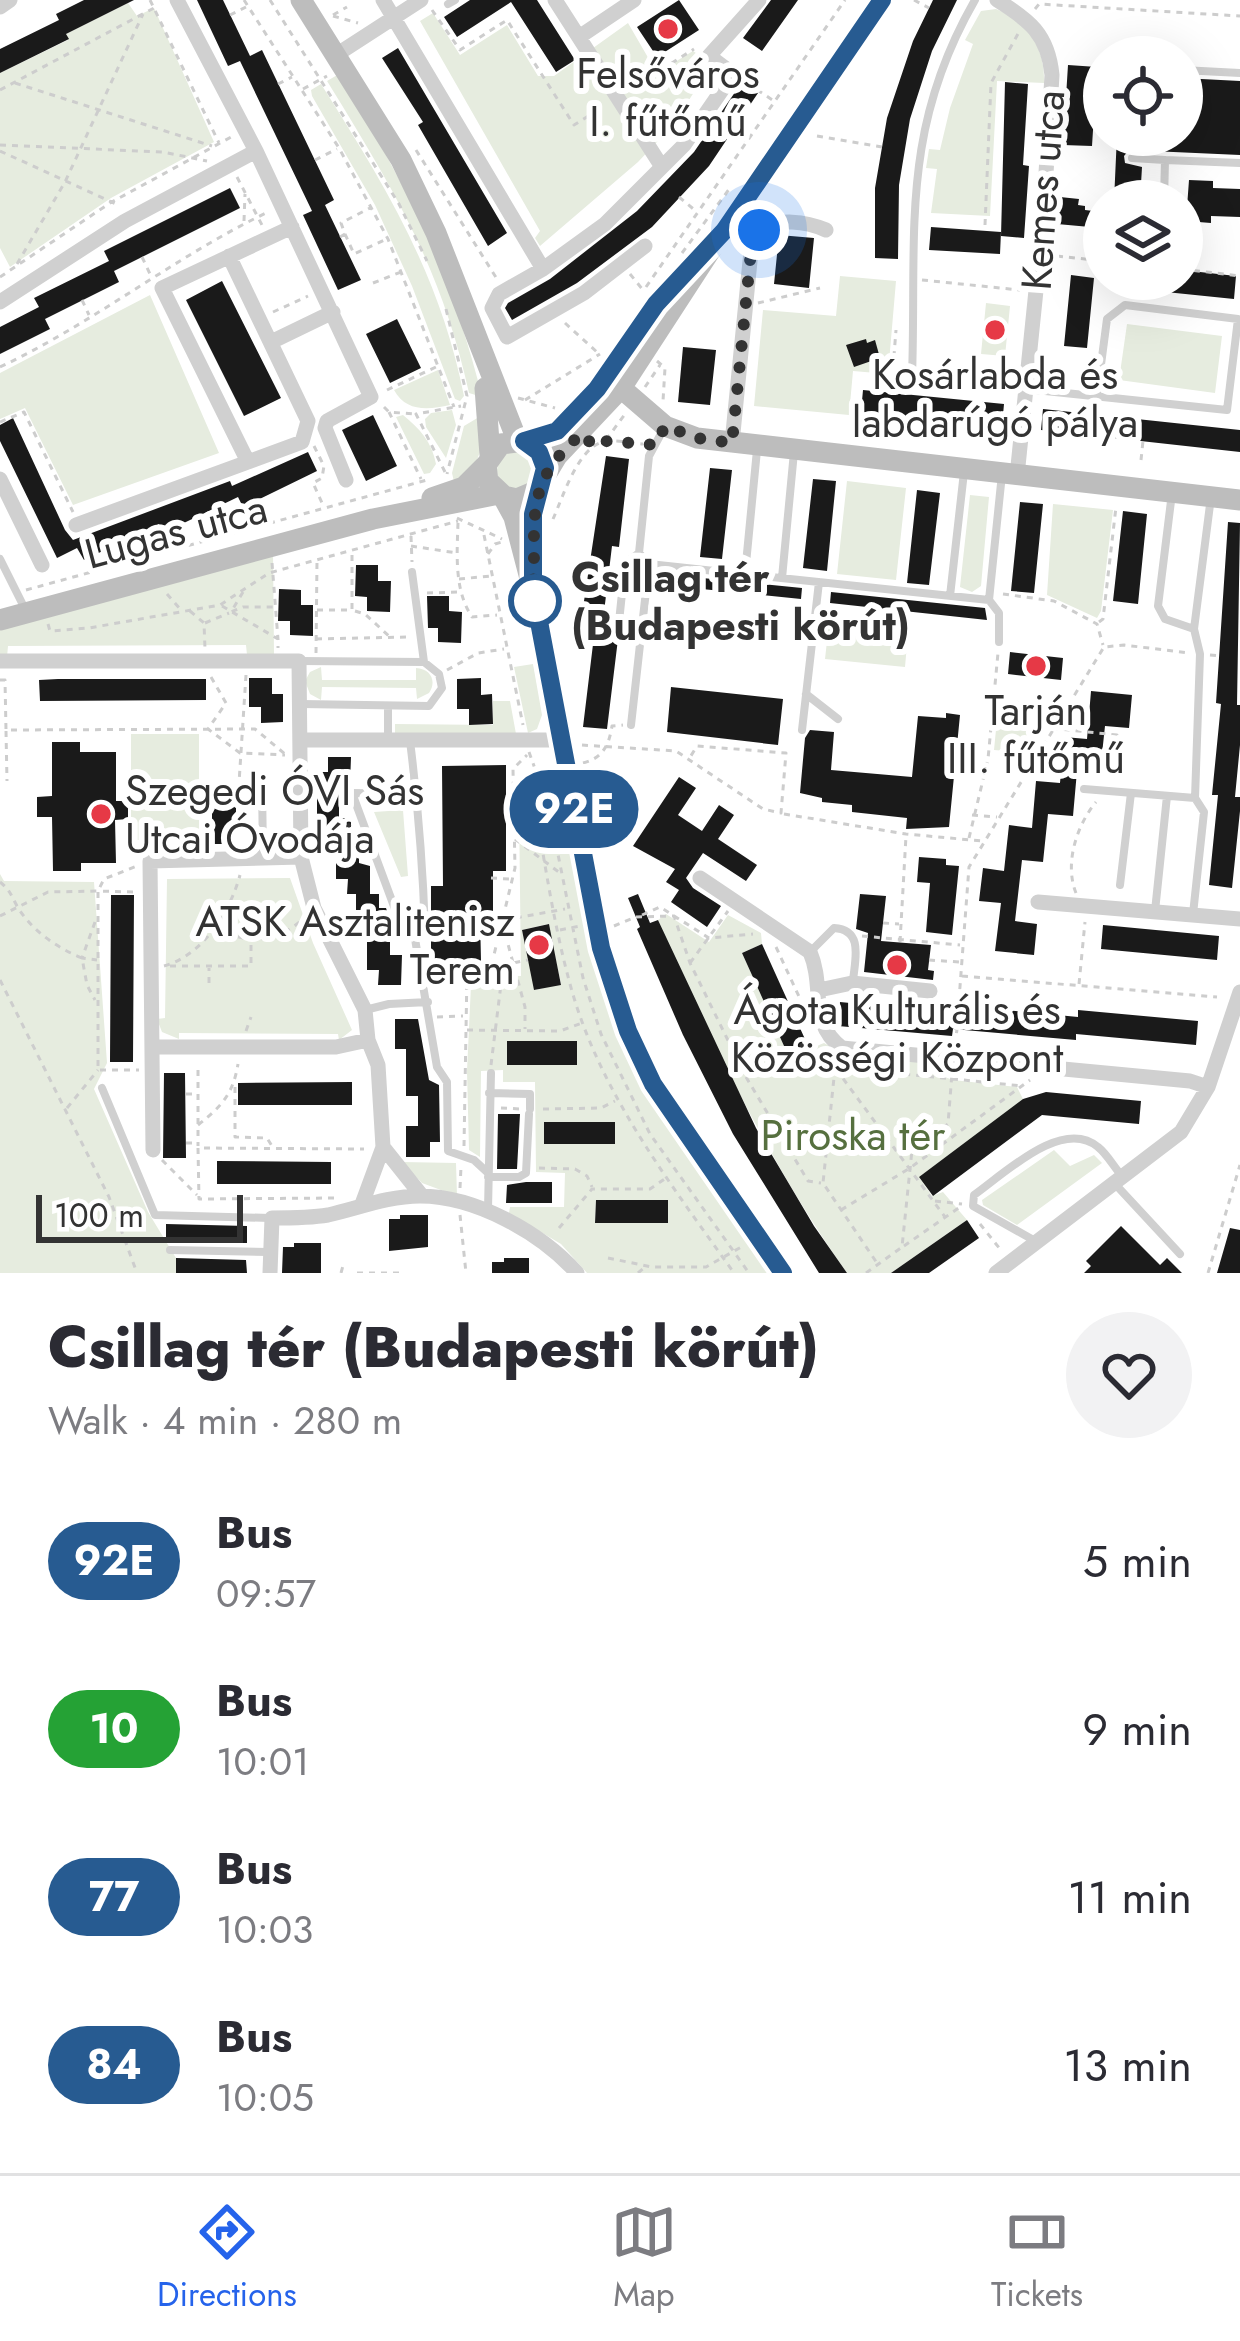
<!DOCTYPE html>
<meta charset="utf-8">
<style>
body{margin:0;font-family:Jost,sans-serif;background:#f2f2f3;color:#2b2b33;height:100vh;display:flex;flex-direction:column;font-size:45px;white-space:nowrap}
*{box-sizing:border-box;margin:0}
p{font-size:39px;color:#7c7c81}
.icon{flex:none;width:66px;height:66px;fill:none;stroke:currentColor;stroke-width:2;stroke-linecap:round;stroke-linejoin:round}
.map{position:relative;height:1273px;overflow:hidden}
.details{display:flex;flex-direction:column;background:#fff;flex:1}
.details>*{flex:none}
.badge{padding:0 24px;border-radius:39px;font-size:42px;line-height:78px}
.controls{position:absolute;left:1083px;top:36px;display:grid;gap:24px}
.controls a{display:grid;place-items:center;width:120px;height:120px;border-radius:50%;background:#fff;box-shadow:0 12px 48px #0002;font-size:60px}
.scale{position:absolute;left:36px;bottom:30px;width:207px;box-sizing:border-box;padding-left:12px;border:6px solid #333;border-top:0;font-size:33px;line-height:42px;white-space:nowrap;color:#333;-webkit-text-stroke:9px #fff;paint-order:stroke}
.you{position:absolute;width:60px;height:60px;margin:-30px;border:9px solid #fff;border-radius:50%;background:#1a73e8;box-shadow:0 0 0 18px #1a73e833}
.map>.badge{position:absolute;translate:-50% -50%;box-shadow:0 0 0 6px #fff}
.round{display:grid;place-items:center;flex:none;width:126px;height:126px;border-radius:63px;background:#f2f2f3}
.headline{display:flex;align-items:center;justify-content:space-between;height:204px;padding:0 48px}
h1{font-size:57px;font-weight:800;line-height:90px}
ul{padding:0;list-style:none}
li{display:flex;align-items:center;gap:36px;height:168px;padding:0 48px}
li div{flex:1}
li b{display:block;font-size:45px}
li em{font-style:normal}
li .badge{min-width:132px;font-weight:700;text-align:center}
.dock{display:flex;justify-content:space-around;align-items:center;height:168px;border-top:3px solid #e1e1e2;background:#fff;font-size:33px;color:#7c7c81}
.dock a{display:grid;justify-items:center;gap:6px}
.dock .on{color:#2563eb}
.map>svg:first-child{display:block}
.green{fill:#e6ecdf;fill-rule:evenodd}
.building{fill:#1a1a1a}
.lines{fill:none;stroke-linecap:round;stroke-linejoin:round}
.path{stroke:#cdcdcd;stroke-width:3;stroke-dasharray:6 6;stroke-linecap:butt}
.lane{stroke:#d0d0d0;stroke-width:8}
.street{stroke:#d0d0d0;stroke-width:15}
.secondary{stroke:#bdbdbd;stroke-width:21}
.line-casing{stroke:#fff;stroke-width:27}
.line{stroke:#275b91;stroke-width:18}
.walk{stroke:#333;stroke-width:12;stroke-dasharray:0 21.6}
.poi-dot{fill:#e63946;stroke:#fff;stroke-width:4.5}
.stop-dot{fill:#fff;stroke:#275b91;stroke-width:6}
.labels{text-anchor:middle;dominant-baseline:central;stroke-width:12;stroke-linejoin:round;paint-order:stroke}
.poi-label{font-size:42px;fill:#333;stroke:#fff}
.street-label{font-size:42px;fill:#333;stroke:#fff}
.stop-label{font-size:42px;font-weight:bold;fill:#333;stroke:#fff;text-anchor:start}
.park-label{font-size:42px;fill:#56703f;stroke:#fff}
</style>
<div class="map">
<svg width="1240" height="1273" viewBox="0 0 1240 1273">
<rect width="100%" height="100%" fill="#fff"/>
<path class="green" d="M128,3L137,16L154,8L214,142L111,198L10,267L0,248V73L68,40L66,34Z
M996,9C1029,23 1045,48 1044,83L997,81L990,216L931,213L937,169L926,168L929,149L940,150L950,108L973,44L965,40L981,11Z
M433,13L460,55L507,25L538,76H554L628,23L657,73L693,51L712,64L673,125L638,162L540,246L535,238L540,231L420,21Z
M339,74C403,179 453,276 482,397L469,393C442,269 393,188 327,81Z
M321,84C386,187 440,275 464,396L460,401L455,399L412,286L375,205L312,96L311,90Z
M840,276L896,281L888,374L853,371L849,415L754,406L763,310L836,316Z
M150,295L219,453L73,505L25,408L0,419V373Z
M986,303L1010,306L1005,356L981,354Z
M1127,324L1222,336L1215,393L1119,380Z
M438,370L450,405C428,410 406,412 394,390Z
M452,410L456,425L446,458L426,427L425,419L431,413Z
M484,414C483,445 481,468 455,486L452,473L464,426Z
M403,415C420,429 432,442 436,464L430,473L424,474L396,417Z
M497 470a19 19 0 1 1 38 0a19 19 0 1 1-38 0Z
M847,481L906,488L896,580L837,574Z
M970,495L989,497L981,586L972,592L960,587Z
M1053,504L1113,510L1101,611L1097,618L1047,595Z
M273,552L274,655H247L246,645L8,646L7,657H0V629Z
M830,614L909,622L905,667L825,659Z
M533,664L542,715L537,729L528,733L514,667Z
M321,667L322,680H416V668C431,669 437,681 429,693L417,699L416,688L322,687L321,700L310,694L305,681L310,672Z
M999,699L1058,705L1029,753L994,750Z
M493,701H510L516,734H395V724L493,725Z
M131,734H199V840H131Z
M552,774L611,1013L657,1113L772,1273H587L561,1244L509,1213L510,1207H564L565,1173L536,1172L535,1082H503V1070L481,1071L480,1157L469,1150L467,1071L471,985L479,975L521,976L519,804L537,801L533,782ZM548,924L561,984L535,990L522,930ZM545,1122H614L615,1143L545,1144ZM667,1200V1223L595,1222L596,1200Z
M403,810L408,876L401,877L374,812Z
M0,874L4,881L94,882L107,1063L94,1089L148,1212L176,1258V1273H0Z
M290,878L313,943L352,1030L339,1040L338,1034L179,1033V1039L162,1032L157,1019L165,1018L167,879Z
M666,914L709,942L728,915L761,933L762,944L742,953L789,1057L824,1043L846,1055L944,1063L942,1076L953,1080L1017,1087L1023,1099L1014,1108L919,1177L932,1196L943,1192L967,1220L891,1273H847C769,1163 712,1043 658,920Z
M1054,1150L1070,1166L1094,1155L1102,1163L1017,1225L983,1205L982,1200Z
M402,1162L456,1163L457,1196L422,1183Z"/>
<path class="building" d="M84,0H134L66,34L69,39L0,73V49L59,20L56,14Z
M197,0H223L250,56L262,50L334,200L325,205L361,280L338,290L303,215L312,211L240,61L228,66Z
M470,0H537L575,60L556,72L511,2L457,37L444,17Z
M679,0L699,30L657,57L637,27Z
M771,0H798L762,51L743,38Z
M933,0H957L932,51L910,119L899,185L898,259L875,258V188L887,118L913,41Z
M398,48L507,233L488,246L418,125L423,122L382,58Z
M1068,65L1097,67L1092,146L1063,145Z
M1182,78L1240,81V155L1129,150L1124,156L1125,163L1142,167L1140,201H1114L1117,135H1182Z
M742,82L758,93L709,166L652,227L577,283L512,320L505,308L508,303L550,279L637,211L694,152Z
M1005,82L1028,84L1023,165L1029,166L1024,238L1001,236Z
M1189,180L1213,181V188L1240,189V217L1211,216V223L1186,221Z
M230,188L240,208L114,271L119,282L45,319L50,329L0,354V327L39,307L34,298L109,261L104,251Z
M1060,197L1079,199L1078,205L1085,206V210L1102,212L1101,228L1057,224Z
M931,227L1001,232L1000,254L929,250Z
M779,235L814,238L809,288L774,284Z
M1182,270L1236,276L1234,299L1117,287V279H1182Z
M1071,275L1094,278L1087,348L1064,346Z
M222,281L281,398L244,416L186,300Z
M397,319L421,368L390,383L366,334Z
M866,339L867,343L875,340L880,358L854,367L846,345Z
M683,347L716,350L710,405L678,402Z
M863,390L1004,404L1002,426L861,412Z
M1043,409L1240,430V452L1041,430Z
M373,415L397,466L366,481L342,430Z
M13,418L65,530L73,540L230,481L232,486L308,452L317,471L243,507L238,497L163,533L159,524L84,560L77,548L57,558L0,441V425Z
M606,456L629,459L619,547L612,546L601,637L618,639L607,729L583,727L594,636L579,634Z
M710,468L732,470L722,559L700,557Z
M813,479L836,481L827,571L803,568Z
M917,490L940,493L929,585L907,583Z
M1020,502L1043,504L1034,593L1011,591Z
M1123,511L1147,514L1138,604L1113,601Z
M1228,522L1240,523L1237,705H1240V745L1235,797H1240V811L1232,888L1209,885L1218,795H1212L1221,704L1216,703Z
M356,565H378V581H391L390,612L367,611V597L355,596Z
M663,574L802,588L801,599L662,585Z
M279,589L301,590V605H313V636L290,635V621H278Z
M831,592L985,608L987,620L830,603Z
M427,596H449V611L462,612L461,643L438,642V628H428Z
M1010,652L1063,658L1061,680L1008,674Z
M249,678H272V694H283V722L261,723V707H249Z
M481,678V695L492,694L493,724L469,725V709H457V679Z
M58,679H206V700L40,701L39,680Z
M671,687L783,699L778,745L667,732Z
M1091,691L1132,695L1129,728L1105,726L1100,773L1077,771L1073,816L1048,814L1043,862L1022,860L1015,921L1037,924L1034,955L995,951L1001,903L979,901L983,868L1004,871L1009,825L1032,828L1036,781L1060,783L1064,737L1087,739Z
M946,713L960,715L949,827L906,829L907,818L852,812V805L822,802V798L800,793L805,738L810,730L834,732L831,770L912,777L918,716L946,718Z
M52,742H80V752H116V801H128V819L115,820L116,863H81V871H53L52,817H37V797L52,796Z
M328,757H351L350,785L339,787V818H351V848H359V863L370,866V894H379V908H386L390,920V955H402L401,985H378L379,970H367V925L356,924V894H347L348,879H336V848H328V833H317V772H328Z
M506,765V871H493V916H480L481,961H431V886H443L442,766Z
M679,777L696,788L678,815L702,831L719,805L734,815L718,839L757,865L746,881L703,853L686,878L693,888L721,906L707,927L671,902L679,890L666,882L675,869L633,846Z
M212,793H236V844H212Z
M919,857L946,859V865L959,866L952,935L926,932L930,883L917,882Z
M638,894L650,923L658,920L756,1128L814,1226L847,1273H819L733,1134L683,1035L637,929L640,927L628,898Z
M860,894L886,896L881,941L931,945L928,970L934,971L933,980L864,972L868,933L856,929Z
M111,895H134L133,1062H110Z
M549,924L561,985L534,990L522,930Z
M1103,925L1219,936L1217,960L1101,949Z
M762,944L809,1048L789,1057L742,953Z
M840,1002L963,1014V1006L1078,1017V1010L1198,1021L1196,1045L1076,1034V1040L953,1029L952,1036L838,1026Z
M395,1019H418L429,1080L439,1085L440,1142H430V1157H406V1126H418V1096H406V1049H395Z
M507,1041H577V1065H507Z
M164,1073H185L186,1158H163Z
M352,1082V1105H238V1083Z
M1046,1092L1141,1101L1139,1124L1042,1115L933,1196L919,1177L1023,1099Z
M498,1114H520L517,1169H497Z
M544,1122H615V1144H544Z
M217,1161L331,1162V1184H217Z
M526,1182H552V1203H506L507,1185Z
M596,1200H668V1223H595Z
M400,1215H428V1247L389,1251V1219H400Z
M967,1220L979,1238L929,1273H891Z
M166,1224L247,1226V1243H166Z
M1121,1226L1160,1265L1167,1258L1182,1273H1084L1091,1266L1086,1261Z
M1230,1228L1240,1230V1273H1217Z
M294,1243H321V1273H282L283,1247H294Z
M176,1258L246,1260L247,1273H176Z
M504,1258H529V1273H492V1262H504Z"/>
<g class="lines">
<path class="path" d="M150,0L219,143
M244,0L339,148L388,239L454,407
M270,0L399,204L427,261
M914,0L929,8
M1035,9L1039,4L1240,16
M432,10L460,50L507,20L574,125L603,107
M230,15L246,7
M333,15L347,7
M333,16L358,23
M15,83L212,146
M747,83L774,101
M278,84L292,77
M303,89L327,76
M631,89L694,49
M0,90L154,8
M733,131L745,141
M817,136L882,147
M0,145L163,152L207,161
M416,150L497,279
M0,151L118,205
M315,160L337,149
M237,177L263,227
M679,197L697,212
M244,221L245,194
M985,225L991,83L1019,32
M345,234L354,254L387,239
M340,237L345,234L341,223L372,207
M682,253L730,188
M1057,256L1104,261
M142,257L151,276
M17,264L65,182L143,14
M1182,269L1240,276
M630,274L643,290
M0,277L110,203L233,136
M922,280L1020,290
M373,283L401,272
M646,287L845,0
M82,300L89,315
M758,303L820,288
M446,309L467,396L447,474
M273,312L308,296
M565,323L598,353
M657,361L665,368L663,401
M0,367C94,323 174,257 268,212
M892,381L896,330
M645,387L660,365
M387,390L438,366
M518,398L555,408
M525,400L600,354
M384,407L389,412L414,414
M389,412L421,479
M0,422L24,412L73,512
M606,440L625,414
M314,446L324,466L322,478L313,483L323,505
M1141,460L1143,441
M445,472L416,414L461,406
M457,518L502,539
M553,519C563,497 577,450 602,442C614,439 631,443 643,444
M458,523C457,554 454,590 472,617L497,615
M484,535L523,725
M411,536L412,562
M120,543L129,561
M411,546L457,553
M488,554L495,544L502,542
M272,563L278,639
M459,579L491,576
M26,590L427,480
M243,592L231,612L243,607H274
M427,593L460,592
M167,594L180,609
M1003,594L1054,601L1097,624L1103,645
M222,606L278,639V648
M317,610H352V552
M190,611L204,623L205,649
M355,611L365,614L390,637
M1099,622L1103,619L1116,507
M205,623L229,613
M48,624L50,631L89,628L220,605L269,573L458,521
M316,639L407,637
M316,653L317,561
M1210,655L1220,656
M447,670L478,653L504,649
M246,675L239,783H253
M211,677L226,703L208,729L240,753L285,755
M0,680H5L6,730L255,729L285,754
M992,722L1117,735L1113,778
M6,731L7,781
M582,745L676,751L763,809L781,813L786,753L697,746L689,759
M529,752L548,805L583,978L601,1034L650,1134L749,1273
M583,763C603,758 609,745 612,726L623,725
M533,772L531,783C543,850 552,918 570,984C599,1092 670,1183 734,1273
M784,814L906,834L982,841
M972,815L997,817
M969,838L988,759L998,653
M515,839L560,873
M491,878L510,879
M0,882C10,890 11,895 17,906C31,930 57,948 82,958L87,985L95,1000
M133,892L98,891V1070H139
M1076,893C1064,863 1077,825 1096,802
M642,915L660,907L709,938L753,934
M0,916L48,892L98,891L104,879L137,866
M636,917L674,916L690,963L745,1075L767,1066L833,1067
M504,920L565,909
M95,922L82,958L97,960
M502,922L525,1007V1029
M883,923L899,924
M614,926L633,918
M216,927C247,946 277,943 304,918
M560,930L580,926
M862,936L960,945
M900,942L906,836
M776,947L802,1003
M929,960L960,962
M690,963L728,911
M433,965L455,966L467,972L492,963L515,868L513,769L527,755
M164,966C203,955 230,912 240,875
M170,966H251V943
M962,976L1217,997
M0,980L109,1197L137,1273
M209,983V968
M1079,984L1085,922
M958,1013L969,867L1104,647L1124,645L1189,653
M437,1017L463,1016
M467,1030L560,1031L582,1023
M246,1031L251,1017
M955,1045L957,1029
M827,1055L835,1067L1022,1086
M491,1065L502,976L513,963L528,960
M835,1068L823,1183L877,1263
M836,1069L945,1217
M198,1070V1146
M746,1077L808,1181L821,1183
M235,1087V1137L267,1138L272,1146
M186,1094H196
M67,1108L98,1070
M501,1108L521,1109
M543,1109L601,1108L615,1101
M198,1125C222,1106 233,1094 238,1064
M186,1143H197
M464,1146L467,972
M162,1160L197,1195
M539,1168L575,1169L587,1176L592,1187
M460,1188L461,1167
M334,1198L199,1199L198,1148L364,1149
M935,1201L962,1204
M841,1210L910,1168L1030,1080
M460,1215L466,1273
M980,1224L1000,1249
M559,1228L592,1189H650L666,1178
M904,1246L960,1207
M608,1258L652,1267H706L743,1246
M341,1273L344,1262
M357,1273H402
M638,1273L646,1266
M866,1273L902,1247L912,1150L948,1124L952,1073
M1208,1273L1240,1165"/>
<path class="lane" d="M975,0C899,132 917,234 912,377L1227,410L1238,319L1125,305L1107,319L1097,395
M448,4L455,0
M1182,70L1240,73
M1132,158L1165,160
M1164,201L1165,160L1240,163
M1172,493L1158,606L1165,619L1194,629
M639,553L649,564L989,600
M0,559L26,611
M412,572L424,662
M745,574L757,450
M782,578L794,452
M950,596L964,472
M640,642L619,622L625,564L639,553L649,456L663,430
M999,642V613L989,600L1002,474
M300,661L424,662L439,674L442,688L429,706L301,704
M806,694L838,719
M388,706V740
M631,725L649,564
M802,730L819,582
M410,741C418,805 423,868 425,932L415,939L405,936L352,793L417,794
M262,783L263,857
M1084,789L1195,798
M1120,885L1131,793
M1155,911L1167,796
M1193,914L1204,812L1195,798L1200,654L1194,629L1211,497
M415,939L437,1067L447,1082L448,1151L474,1160L487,1172
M810,952L834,928C864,930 855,959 853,981
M365,1010L389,1004L428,1002
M102,1088L155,1215L270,1218
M489,1093L530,1094V1109
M488,1177H519L526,1173L529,1114
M1116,1185L1180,1254
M488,1209L491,1073
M1037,1242L973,1206L974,1195C1004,1174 1062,1117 1098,1147C1107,1154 1114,1167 1122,1176
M170,1250L269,1252"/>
<path class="street" d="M177,0L256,151L371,397L327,421L325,428L346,480
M383,0L543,269
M555,0L662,167
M997,0C1029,20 1048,34 1052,75L1043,222L1017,476
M0,7L10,0
M579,37L634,0
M336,55L421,0
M645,246L584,293L507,337L492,308L499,294L543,269L605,224L684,145L733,74L709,56L759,0
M229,256L308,421L302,442L248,462L162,288L292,227
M0,302L125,221L256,151
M271,342L333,312
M732,443L751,251L759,230C779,218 805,221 826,230
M0,479L42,565
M76,525L248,462
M0,661H299L301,857L314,908L365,1010L368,1040L378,1065L383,1147L362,1204
M300,740H561
M700,878L810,952C825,987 808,1023 842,1048L1190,1081L1208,1087
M1038,902L1240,919
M819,990L852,983L930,991
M152,1047H336L368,1040
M383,1147L422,1196
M153,1150L150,861L301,857
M270,1273L272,1218C291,1218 310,1218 328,1215C359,1208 388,1196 420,1196C476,1196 541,1233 577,1273
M996,1273L1181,1132L1208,1087L1240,992"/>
<path class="secondary" d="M301,0L401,160L436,233L517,440
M607,376L665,426L697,438L1240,500
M485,388L490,455
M524,441L557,431L569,420L597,389L656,304L689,268
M544,477L539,451L524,441L501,444L486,465L488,481L504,496L517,499L536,491L557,456L621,388L723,231L884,0
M502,495L514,517L533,590L601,948L628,1031L653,1084L783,1273
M432,498L464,487L486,465
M534,559L533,515L540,486
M0,620L373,519L499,494"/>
</g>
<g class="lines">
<defs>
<path id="line" d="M783,1273L653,1084L628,1031L601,948L533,590V514L545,468L539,452L524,441L557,431L597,389L656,304L724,231L882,0"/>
</defs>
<use href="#line" class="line-casing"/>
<use href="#line" class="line"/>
<path class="walk" d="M535,601C532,585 534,569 534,553C533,496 538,472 582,433L594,447L605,441L656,445L665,426L697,438L732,443L751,251L759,230"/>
</g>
<g class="poi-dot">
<circle cx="668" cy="29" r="12"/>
<circle cx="995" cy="330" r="12"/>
<circle cx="1036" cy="666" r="12"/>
<circle cx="101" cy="814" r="12"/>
<circle cx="539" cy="945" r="12"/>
<circle cx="897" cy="965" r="12"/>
</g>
<circle class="stop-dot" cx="535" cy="601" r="24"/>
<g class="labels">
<g class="poi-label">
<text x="668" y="73">Felsőváros<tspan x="668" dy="48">I. fűtőmű</tspan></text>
<text x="995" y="374">Kosárlabda és<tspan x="995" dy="48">labdarúgó pálya</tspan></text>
<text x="1036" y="710">Tarján<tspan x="1036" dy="48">III. fűtőmű</tspan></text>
<text x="125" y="790" text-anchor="start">Szegedi ÓVI Sás<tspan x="125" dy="48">Utcai Óvodája</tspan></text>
<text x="515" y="921" text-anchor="end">ATSK Asztalitenisz<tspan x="515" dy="48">Terem</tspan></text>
<text x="897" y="1009">Ágota Kulturális és<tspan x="897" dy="48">Közösségi Központ</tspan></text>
</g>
<g class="street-label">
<text transform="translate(1043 190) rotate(-86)">Kemes utca</text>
<text transform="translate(176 531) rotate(-15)">Lugas utca</text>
</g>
<g class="stop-label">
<text x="571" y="577">Csillag tér<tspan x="571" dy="48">(Budapesti körút)</tspan></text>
</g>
<g class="park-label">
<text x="853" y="1135">Piroska tér</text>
</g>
</g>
</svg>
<div class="controls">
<a><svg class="icon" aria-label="locate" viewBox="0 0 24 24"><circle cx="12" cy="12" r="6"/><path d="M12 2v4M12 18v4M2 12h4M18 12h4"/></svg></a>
<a><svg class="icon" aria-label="layers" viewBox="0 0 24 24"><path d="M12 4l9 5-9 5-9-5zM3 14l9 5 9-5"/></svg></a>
</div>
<div class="scale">100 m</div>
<div class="you" style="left:759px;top:230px"></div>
<b class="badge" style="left:574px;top:809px;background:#275b91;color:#fff">92E</b>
</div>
<section class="details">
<div class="headline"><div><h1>Csillag tér (Budapesti körút)</h1><p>Walk · 4 min · 280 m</p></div><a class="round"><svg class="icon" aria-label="heart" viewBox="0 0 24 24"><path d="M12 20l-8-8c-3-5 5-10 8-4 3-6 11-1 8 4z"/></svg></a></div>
<ul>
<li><span class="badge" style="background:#275b91;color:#fff">92E</span><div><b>Bus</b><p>09:57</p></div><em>5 min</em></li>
<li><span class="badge" style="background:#25a235;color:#fff">10</span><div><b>Bus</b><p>10:01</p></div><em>9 min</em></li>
<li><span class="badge" style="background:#275b91;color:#fff">77</span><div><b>Bus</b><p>10:03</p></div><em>11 min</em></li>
<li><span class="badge" style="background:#275b91;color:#fff">84</span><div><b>Bus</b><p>10:05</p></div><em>13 min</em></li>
</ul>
</section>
<nav class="dock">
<a class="on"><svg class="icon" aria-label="directions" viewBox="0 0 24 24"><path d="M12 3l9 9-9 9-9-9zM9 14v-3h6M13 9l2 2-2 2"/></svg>Directions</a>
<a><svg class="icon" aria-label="map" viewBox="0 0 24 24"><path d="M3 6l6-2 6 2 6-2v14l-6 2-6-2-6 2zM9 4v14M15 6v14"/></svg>Map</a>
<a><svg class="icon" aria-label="tickets" viewBox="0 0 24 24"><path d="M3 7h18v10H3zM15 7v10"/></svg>Tickets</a>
</nav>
